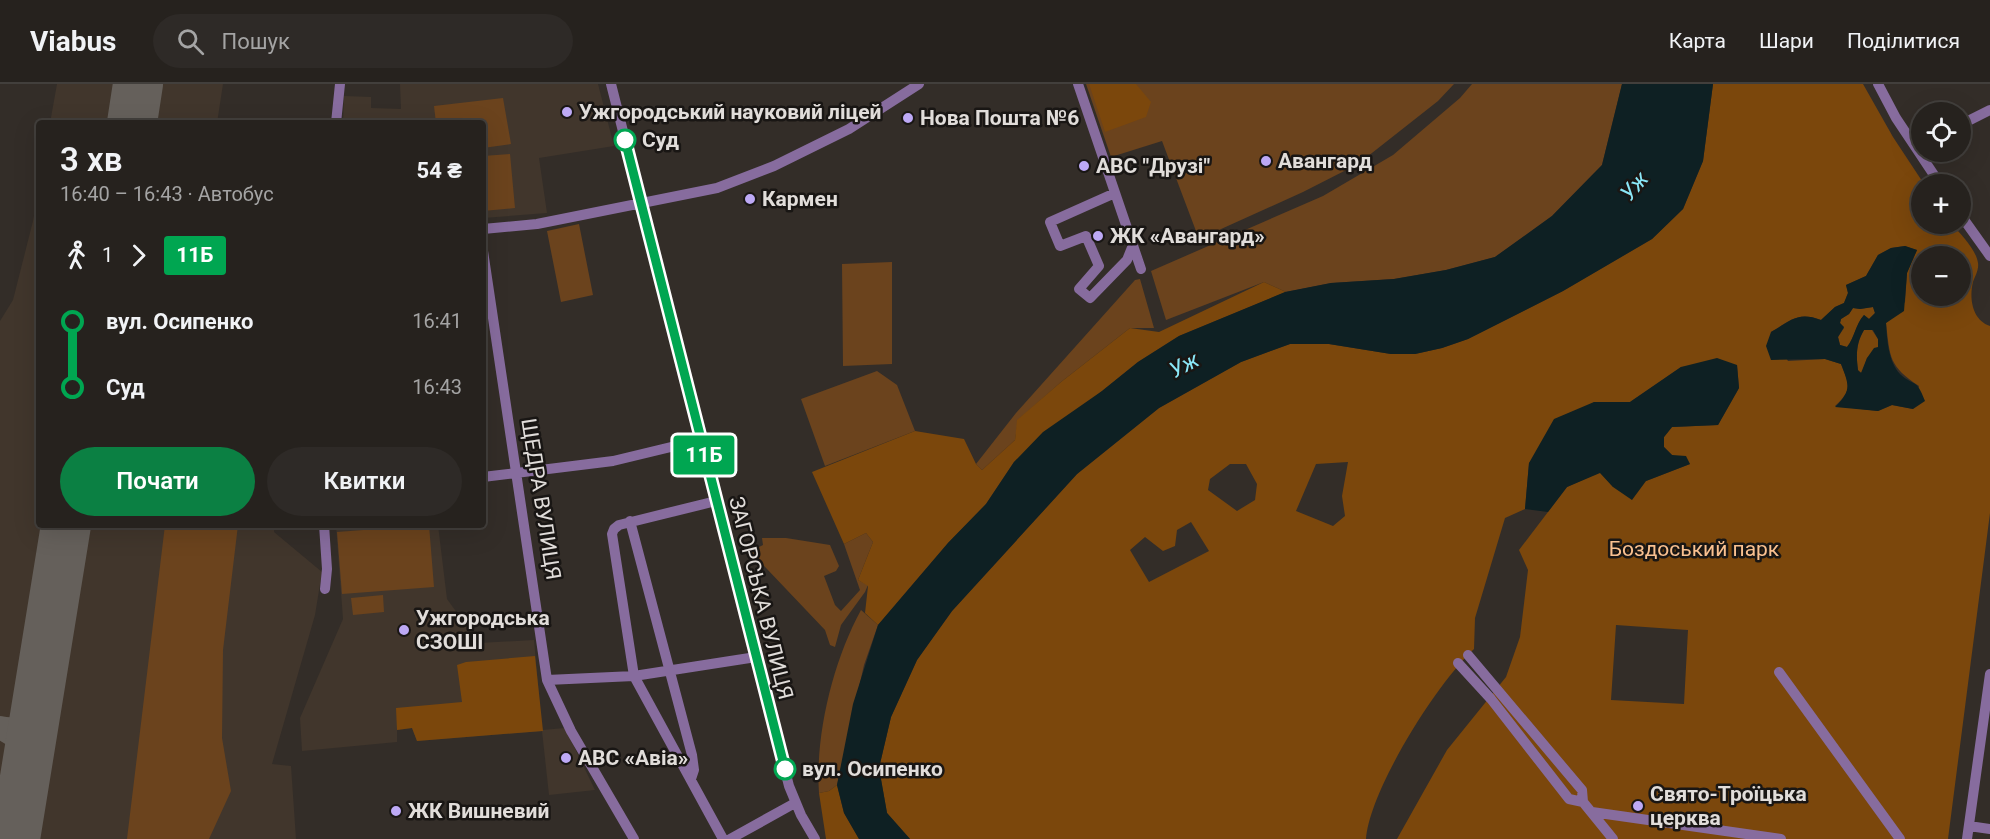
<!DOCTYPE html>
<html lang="uk">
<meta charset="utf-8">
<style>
body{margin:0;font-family:Roboto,sans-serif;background:#2e2a27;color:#f1f3f6;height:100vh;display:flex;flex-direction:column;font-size:22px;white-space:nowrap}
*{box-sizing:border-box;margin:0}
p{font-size:20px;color:#a4a4a4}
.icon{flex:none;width:33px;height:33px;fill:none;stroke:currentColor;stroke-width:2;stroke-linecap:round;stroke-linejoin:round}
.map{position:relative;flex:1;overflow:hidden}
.panel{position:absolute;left:36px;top:36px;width:450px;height:408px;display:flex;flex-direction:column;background:#26221e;border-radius:6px;box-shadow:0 6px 24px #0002,0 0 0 2px #423f3c}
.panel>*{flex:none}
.badge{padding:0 12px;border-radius:4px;font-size:21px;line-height:39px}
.controls{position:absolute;left:1911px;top:18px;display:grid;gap:12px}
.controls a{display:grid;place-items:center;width:60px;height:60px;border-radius:50%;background:#26221e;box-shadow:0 6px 24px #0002,0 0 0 2px #423f3c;font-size:30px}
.map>.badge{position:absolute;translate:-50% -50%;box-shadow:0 0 0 3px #fff}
.legs{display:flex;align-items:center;gap:9px;height:66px;padding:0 24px;font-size:20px}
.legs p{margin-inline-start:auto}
.headline{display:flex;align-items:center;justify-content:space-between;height:102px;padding:0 24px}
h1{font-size:33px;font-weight:600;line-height:45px}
.action{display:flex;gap:12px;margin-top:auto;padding:12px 24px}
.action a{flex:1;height:69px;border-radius:36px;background:#0b8043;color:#fff;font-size:24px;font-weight:600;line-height:69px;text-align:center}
.action a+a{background:#2e2a27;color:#f1f3f6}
ul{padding:0 24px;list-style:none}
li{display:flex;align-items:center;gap:21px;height:66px;font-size:22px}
li i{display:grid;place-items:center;width:9px;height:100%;margin:0 8px;background:currentColor}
li i::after{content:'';width:15px;height:15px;margin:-8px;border:4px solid;border-radius:50%;background:#26221e}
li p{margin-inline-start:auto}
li:first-child i{background:linear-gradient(#0000 50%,currentColor 0)}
li:last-child i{background:linear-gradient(currentColor 50%,#0000 0)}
header{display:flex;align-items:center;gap:36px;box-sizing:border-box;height:84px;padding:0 30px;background:#26221e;border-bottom:2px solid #423f3c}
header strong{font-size:28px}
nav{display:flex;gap:33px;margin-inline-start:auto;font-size:21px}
.search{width:420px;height:54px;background:#2e2a27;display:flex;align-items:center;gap:15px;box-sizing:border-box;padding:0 21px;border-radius:33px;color:#a4a4a4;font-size:22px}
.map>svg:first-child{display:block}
.built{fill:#41362c}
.green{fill:#6b431d}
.forest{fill:#7b470c;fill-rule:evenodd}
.water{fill:#0e2023;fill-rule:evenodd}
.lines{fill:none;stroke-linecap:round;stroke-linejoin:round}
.taxiway{stroke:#65605b;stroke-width:20}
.runway{stroke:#65605b;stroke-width:50}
.minor{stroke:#876c9e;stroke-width:10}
.line-1-casing{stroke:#fff;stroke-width:14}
.line-1{stroke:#00a651;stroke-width:9}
.poi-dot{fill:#bda9f5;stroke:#191614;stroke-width:2}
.stop-1-dot{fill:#fff;stroke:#00a651;stroke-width:3}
.labels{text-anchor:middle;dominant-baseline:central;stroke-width:5;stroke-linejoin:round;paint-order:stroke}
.poi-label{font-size:21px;font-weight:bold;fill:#e1ddda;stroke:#191614;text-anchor:start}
.stop-label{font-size:21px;font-weight:bold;fill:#e1ddda;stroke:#191614;text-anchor:start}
.street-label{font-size:21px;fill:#e1ddda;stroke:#191614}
.park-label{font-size:21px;fill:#fac190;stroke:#191614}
.water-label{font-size:22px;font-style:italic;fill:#8ae7f7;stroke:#191614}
</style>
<header>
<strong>Viabus</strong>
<div class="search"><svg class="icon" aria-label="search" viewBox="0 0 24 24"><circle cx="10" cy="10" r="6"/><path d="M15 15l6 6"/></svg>Пошук</div>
<nav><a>Карта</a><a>Шари</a><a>Поділитися</a></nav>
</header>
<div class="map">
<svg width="1990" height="755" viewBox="0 0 1990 755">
<rect width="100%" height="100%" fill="#332d28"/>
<path class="built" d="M57,0H223L217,39H50Z
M400,0H598L614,62L539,74L547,129L483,134V39H343L344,12L371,13V24L401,25Z
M39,104V441H274V448L322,488L315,531L272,680L291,682L296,755H0V237L13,216L33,137Z
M336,441H438L447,515L479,559L534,556L542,646L565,644L595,706L549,711L542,647L417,657L412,644L397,646V658L302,667L300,634L343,535Z"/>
<path class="green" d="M1086,0H1454L1438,17L1358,80L1303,108L1199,155L1162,57L1111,73Z
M1472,0H1622L1602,81L1552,132L1495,173L1446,186L1394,195L1331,199L1286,208L1264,198L1166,236L1151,187L1323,112L1393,71L1460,14Z
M503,14L511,60L483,64V39H436L434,22Z
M510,70L515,124L483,127V72Z
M579,140L593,211L561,218L547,147Z
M892,178V280L843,282L842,180Z
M1140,195L1154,244H1130L1061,298L1018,336L1015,356L982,386L976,380L1016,329L1135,196Z
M877,287L897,301L915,347L825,382L801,315Z
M165,441H238L223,566L222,654L231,707L209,755H127Z
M429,441L434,503L342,510L337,448Z
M866,449L873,458L858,496L868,501L865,508L841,541L835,563L830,561L825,546L750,467L753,462L757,464L763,461L762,454H786L830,461L839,482L836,487L824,492L835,521L841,527L860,506L844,460Z
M383,511L384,528L353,531L351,514Z
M861,526L878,541L864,581L837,701L829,707L819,709C815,651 833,577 861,526Z"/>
<path class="forest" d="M1089,0H1136L1151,18L1146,33L1105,48Z
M1713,0H1863L1893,53L1924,100H1922V140H1952C1961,151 1976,165 1978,179C1979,186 1975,192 1973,198C1969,214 1972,236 1990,242V429L1948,755H1397L1447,666L1506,593L1520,553L1528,486L1519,466L1567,403L1600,388L1613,403L1646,397L1690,380L1672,371L1664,363V353L1672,343L1718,341L1739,304L1737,281L1681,283L1630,318H1594L1529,379L1525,425L1505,434L1475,534L1474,565C1437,599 1370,705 1366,755H910L887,729L879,684L891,633L917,576L952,527L1077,390L1159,324L1241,278L1290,260H1329L1391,270H1415L1442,264L1468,255L1563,207L1652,155L1683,125L1703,77ZM1905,162L1917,166L1907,189L1905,218L1886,239C1890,274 1889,282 1919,302L1913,325L1892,321L1878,327L1835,322C1853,306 1849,300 1841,280L1825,275L1788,277L1771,248C1790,237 1798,227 1821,236L1835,223L1844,219L1848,209L1846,201L1866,192L1878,171L1891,164ZM1922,172H1960V212H1922ZM1348,378L1342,412L1345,432L1333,442L1296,427L1316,380ZM1230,380H1246L1257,400L1255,416L1237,427L1208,406L1210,395ZM1191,438L1209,467L1149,498L1130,466L1145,453L1163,467L1175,462L1177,446ZM1616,541L1688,546L1684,620L1611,616Z
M1264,198L1286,208L1179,252L1138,278L1014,378L986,420L948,459L878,541L865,529L868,502L858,496L873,458L866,449L844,460L812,388L915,347L964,355L976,380L982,386L1015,356L1017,336L1061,298L1130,244L1159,248Z
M1873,223L1875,229L1869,235L1864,231C1855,242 1855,253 1847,263L1840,261L1838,253L1844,244L1840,239L1841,235L1849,230L1853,224L1860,225Z
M1864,246H1872L1878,255V264L1867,274L1862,289L1858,287C1856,271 1856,260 1864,246Z
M535,572L543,647L417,657L412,644L397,646L396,624L462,618L457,581L466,578Z
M837,701L844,729L859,755H826L819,709L829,707Z"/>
<path class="water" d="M1622,0H1713L1703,77L1683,125L1652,155L1563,207L1468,255L1442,264L1415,270H1391L1329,260H1290L1241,278L1159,324L1077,390L952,527L917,576L891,633L879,684L887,729L910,755H859L844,729L837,701L853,620L878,541L948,459L986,420L1014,378L1043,348L1102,307L1138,278L1179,252L1285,208L1331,199L1394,195L1446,186L1495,173L1552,132L1602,81Z
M1905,162L1917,166L1907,189L1904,227L1886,239C1887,255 1888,277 1900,290C1914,303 1916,293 1925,317L1913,325L1892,321L1878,327L1835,323C1852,306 1849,301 1841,280L1825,275L1771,276L1766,262L1771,248C1791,237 1797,227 1821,236L1835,223L1844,219L1848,209L1846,201L1866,192L1878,171L1891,164ZM1873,223L1875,229L1869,235L1864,231C1855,241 1855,253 1847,263L1840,261L1838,253L1844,243L1840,239L1841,235L1849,230L1853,224L1860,225ZM1864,246H1873L1878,255V263L1874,264L1867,274L1861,289L1858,286C1856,271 1856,259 1864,246Z
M1717,274L1737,281L1739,304L1718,341L1672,343L1664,353V363L1672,371L1686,372L1690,380L1646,397L1632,416L1613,403L1600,389L1567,403L1548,428L1525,425L1529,379L1554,335L1594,318H1630L1681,283Z"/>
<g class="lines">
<path class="taxiway" d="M0,642C22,647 33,637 38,616
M0,645L23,659L29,671"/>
<path class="runway" d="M132,39L138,0
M15,755L66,441"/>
<path class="minor" d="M611,0L789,702L801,731L815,755
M1078,0L1141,185
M1878,0L1896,34L1940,100
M336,39L340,0
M1960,41L1990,26
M1115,109L1050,138L1060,162L1086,152L1099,182L1079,205L1090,214L1127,176L1133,161
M1960,130L1990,172
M483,145L537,140L717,104L774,82L849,45L919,0
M483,167L547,596L571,647L634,755
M483,393L613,377L700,356
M716,417L619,441L614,445L612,450L634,592L723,755
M630,437L692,671L694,686L691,695
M324,441L327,485L325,505
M1468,571L1582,706L1583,718
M1458,579L1491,615L1569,715L1583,718L1613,755
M1779,588L1900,755
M547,596L634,592L756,573
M1592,728L1781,755
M1969,742L1990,745
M730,755L795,719
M1967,755L1990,590"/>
</g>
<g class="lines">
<defs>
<path id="line-1" d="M625,56L785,685"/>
</defs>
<use href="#line-1" class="line-1-casing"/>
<use href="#line-1" class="line-1"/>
</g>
<g class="poi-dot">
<circle cx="567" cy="28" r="6"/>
<circle cx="908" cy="34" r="6"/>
<circle cx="1266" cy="77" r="6"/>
<circle cx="1084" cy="82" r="6"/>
<circle cx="750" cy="115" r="6"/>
<circle cx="1098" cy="152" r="6"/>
<circle cx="404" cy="546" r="6"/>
<circle cx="566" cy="674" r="6"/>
<circle cx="1638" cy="722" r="6"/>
<circle cx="396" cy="727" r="6"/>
</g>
<g class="stop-1-dot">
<circle cx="625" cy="56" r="10"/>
<circle cx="785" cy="685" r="10"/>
</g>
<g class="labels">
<g class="poi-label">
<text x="579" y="28">Ужгородський науковий ліцей</text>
<text x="920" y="34">Нова Пошта №6</text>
<text x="1278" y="77">Авангард</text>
<text x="1096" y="82">ABC "Друзі"</text>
<text x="762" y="115">Кармен</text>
<text x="1110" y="152">ЖК «Авангард»</text>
<text x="416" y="534">Ужгородська<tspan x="416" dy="24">СЗОШІ</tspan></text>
<text x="578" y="674">ABC «Авіа»</text>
<text x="1650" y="710">Свято-Троїцька<tspan x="1650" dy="24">церква</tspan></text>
<text x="408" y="727">ЖК Вишневий</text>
</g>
<g class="stop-label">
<text x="642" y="56">Суд</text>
<text x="802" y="685">вул. Осипенко</text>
</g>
<g class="street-label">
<text transform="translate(541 415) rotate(81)">ЩЕДРА ВУЛИЦЯ</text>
<text transform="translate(761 514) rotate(76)">ЗАГОРСЬКА ВУЛИЦЯ</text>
</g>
<g class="park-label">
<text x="1694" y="465">Боздоський парк</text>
</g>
<g class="water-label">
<text transform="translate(1634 102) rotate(-49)">Уж</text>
<text transform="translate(1184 281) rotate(-28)">Уж</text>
</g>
</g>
</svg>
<div class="controls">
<a><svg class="icon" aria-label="locate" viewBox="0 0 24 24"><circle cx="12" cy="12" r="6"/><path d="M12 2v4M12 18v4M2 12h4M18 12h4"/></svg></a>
<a>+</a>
<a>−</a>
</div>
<b class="badge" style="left:704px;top:371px;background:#00a651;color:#fff">11Б</b>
<section class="panel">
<div class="headline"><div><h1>3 хв</h1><p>16:40 – 16:43 · Автобус</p></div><b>54 ₴</b></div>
<div class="legs"><svg class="icon" aria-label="walk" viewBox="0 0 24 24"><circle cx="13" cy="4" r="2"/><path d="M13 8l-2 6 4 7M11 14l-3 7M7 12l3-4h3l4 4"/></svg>1<svg class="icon" aria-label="forward" viewBox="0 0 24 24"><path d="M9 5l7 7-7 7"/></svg><b class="badge" style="background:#00a651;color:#fff">11Б</b></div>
<ul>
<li><i style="color:#00a651"></i><b>вул. Осипенко</b><p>16:41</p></li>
<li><i style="color:#00a651"></i><b>Суд</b><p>16:43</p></li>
</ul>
<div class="action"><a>Почати</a><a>Квитки</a></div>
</section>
</div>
